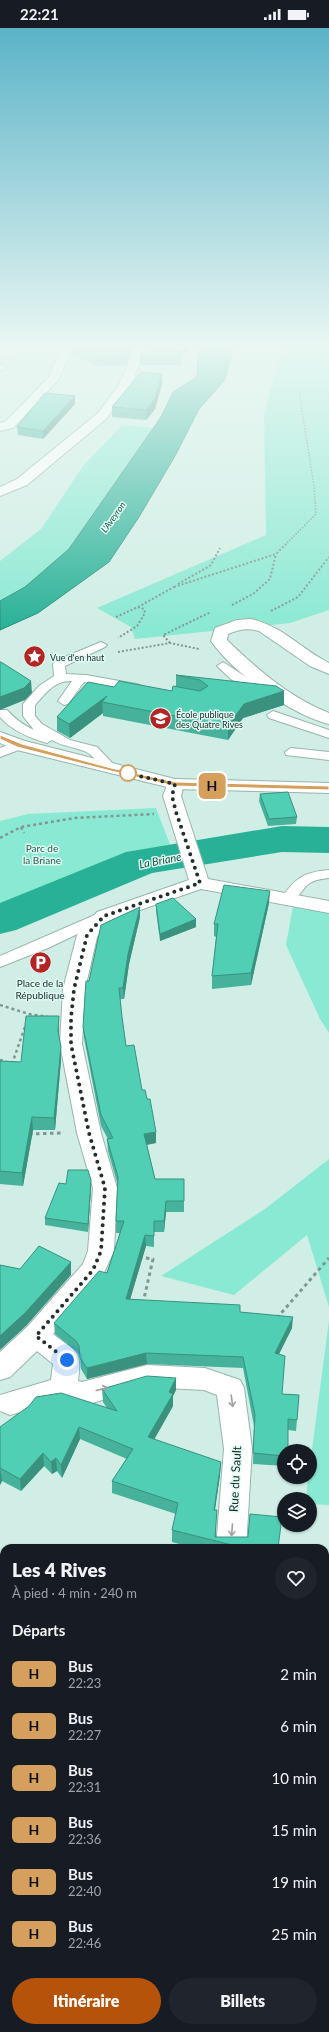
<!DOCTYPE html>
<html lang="fr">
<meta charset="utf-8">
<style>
body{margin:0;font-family:Lato,sans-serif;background:#20242c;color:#f1f3f6;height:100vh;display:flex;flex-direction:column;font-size:15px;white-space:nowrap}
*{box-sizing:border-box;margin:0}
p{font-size:13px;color:#9ea1a6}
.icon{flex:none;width:22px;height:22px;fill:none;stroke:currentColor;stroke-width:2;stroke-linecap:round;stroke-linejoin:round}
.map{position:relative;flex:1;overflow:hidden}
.details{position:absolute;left:0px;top:1516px;width:329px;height:488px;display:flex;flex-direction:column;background:#171b24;border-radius:12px 12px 0 0;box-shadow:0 1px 3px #0004}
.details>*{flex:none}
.badge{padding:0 8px;border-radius:6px;font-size:14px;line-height:26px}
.controls{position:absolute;left:277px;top:1416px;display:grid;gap:8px}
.controls a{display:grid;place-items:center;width:40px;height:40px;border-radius:50%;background:#171b24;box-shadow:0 1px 3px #0004;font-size:20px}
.you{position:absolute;width:20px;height:20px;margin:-10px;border:3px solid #fff;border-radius:50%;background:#1a73e8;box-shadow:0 0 0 6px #1a73e833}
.map>.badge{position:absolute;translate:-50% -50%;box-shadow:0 0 0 2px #fff}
h2{padding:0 12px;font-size:15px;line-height:36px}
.round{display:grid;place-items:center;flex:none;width:42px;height:42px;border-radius:21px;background:#20242c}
.headline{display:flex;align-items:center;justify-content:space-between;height:68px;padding:0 12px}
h1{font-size:19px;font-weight:800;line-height:30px}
.action{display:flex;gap:8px;margin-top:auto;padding:8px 12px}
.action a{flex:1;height:46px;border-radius:24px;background:#b45309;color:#fff;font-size:16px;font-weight:800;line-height:46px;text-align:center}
.action a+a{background:#20242c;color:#f1f3f6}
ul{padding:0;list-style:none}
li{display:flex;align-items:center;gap:12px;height:52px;padding:0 12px}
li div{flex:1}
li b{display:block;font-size:15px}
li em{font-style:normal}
li .badge{min-width:44px;font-weight:700;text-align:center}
.status{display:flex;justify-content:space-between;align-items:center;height:28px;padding:0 20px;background:#171b24;direction:ltr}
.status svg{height:11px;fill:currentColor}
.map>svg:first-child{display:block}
.green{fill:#8ae9d2}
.water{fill:#29b197;stroke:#288a77}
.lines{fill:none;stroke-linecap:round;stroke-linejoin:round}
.river{fill:#29b197;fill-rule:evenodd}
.lane-casing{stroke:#98b4ac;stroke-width:2}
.street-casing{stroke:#98b4ac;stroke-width:2}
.secondary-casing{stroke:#98b4ac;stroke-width:2}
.path-far3{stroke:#829791;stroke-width:1.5;stroke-dasharray:1.5 1.5;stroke-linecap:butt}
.path-far2{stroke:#829791;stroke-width:2;stroke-dasharray:2 2;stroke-linecap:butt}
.path-far1{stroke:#829791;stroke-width:2.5;stroke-dasharray:3 3;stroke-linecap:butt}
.path{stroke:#829791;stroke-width:3;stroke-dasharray:3.5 3.5;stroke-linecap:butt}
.lane{fill:#fff;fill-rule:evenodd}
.street{fill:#fff;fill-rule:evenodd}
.secondary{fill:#fff;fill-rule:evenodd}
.wall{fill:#46b29b}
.shaded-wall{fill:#39917e}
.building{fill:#51cfb4;stroke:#39917e}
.oneway{stroke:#9ca1a0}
.line{fill:#d5a05e;stroke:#fff}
.walk{stroke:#242f2c;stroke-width:4;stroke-dasharray:0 7.2}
.stop-dot{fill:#fff;stroke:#d5a05e;stroke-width:2}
.labels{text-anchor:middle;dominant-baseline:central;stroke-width:3;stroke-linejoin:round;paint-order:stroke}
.far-water-label{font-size:9px;font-style:italic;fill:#194e43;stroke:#ddfbf3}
.far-poi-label{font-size:9px;fill:#242f2c;stroke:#ddfbf3;text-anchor:start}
.park-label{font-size:10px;fill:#295d51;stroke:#ddfbf3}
.poi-label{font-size:10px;fill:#242f2c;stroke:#ddfbf3}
.water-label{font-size:11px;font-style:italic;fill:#194e43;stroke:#ddfbf3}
.near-street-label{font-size:12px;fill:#242f2c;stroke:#ddfbf3}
</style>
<div class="status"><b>22:21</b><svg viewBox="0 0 49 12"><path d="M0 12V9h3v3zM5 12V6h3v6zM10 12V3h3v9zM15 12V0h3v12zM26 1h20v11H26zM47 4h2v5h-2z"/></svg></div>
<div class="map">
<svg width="329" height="2004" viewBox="0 0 329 2004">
<rect width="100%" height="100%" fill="#d0eee5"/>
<path class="green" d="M282,321H329V582L290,595L135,611L131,599L97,580L266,507L264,385Z
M122,397L153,400L69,521L25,559L0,573V533L41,501L83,438Z
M156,780L171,819L0,887V793L28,786Z
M293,878L329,885V1005L320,991L286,917Z
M329,1131V1279L307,1207L234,1267L161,1248L265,1181Z
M329,1292V1477L310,1476V1471H306L308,1449H310V1437Z
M325,1707L329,1709V2004H153L155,2000H325Z"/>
<path class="water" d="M198,321H234L224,353L199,381L175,428L139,489L109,534L38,585L0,602V573L25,559L69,521L161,389L173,364L197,349Z"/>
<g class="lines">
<path class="river" d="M282,798L329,799V825L282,824L152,845L16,902L0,906V875L126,824Z"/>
<defs>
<path id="lane" d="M0,321L13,323L17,325L13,327L0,325Z
M0,336L5,338V342H0Z
M101,614L107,617L105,619L65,638L66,646L86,647L136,656L140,657L142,660L140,663L136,664L84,654L68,676L64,677L58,673L72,653C55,652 46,665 35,677V688L42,696L70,712L97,719L118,741L111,745C100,742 97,730 88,725C78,719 63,719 52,712L47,715C30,710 12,703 0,689V682H7C15,691 23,697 34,702L23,688V676L39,658L54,648L53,636L55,633Z
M223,634L246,649L270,654L272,657L266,661L232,652L217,638Z
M273,683L329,702V710L269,690L267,687Z
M19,713L25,717L24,720L0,729V720Z
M291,720L329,724V732L286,727L285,724Z
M329,842V850C322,851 316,851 310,855C300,861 297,878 283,874L281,871C295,850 304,844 329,842Z
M104,883L109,885L111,888L109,891L48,920L0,939V928Z"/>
<path id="street" d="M61,321L72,322L58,352L13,400L0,403V395L5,394L49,349Z
M251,591C284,599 301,621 329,635V646L310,638L259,603C248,600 240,601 228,606L227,612C258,642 289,669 329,685V696C292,687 233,645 211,613L215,600L237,592Z
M175,751L181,752L184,756L181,768L208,851L329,873V885L201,861L111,892L97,909L85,961L82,1016L101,1105L117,1160L114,1223L102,1249L53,1306C77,1325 82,1321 78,1353L82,1354L147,1337L205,1340L240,1352L244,1360L252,1421L246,1520H216L224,1421L217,1367L204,1362L147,1359L82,1378L64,1372L10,1387L0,1383V1367L51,1352L53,1336L37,1323L10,1349L0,1352V1324L27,1299L83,1236L88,1223L93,1160L77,1105L60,1016L63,961L77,907L97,884L189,852L163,768L169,752Z
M113,2000H151L149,2004H111Z"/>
<path id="secondary" d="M0,321H9L4,327L0,328Z
M134,321H145L132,355L106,391L27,457L0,468V459L17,451L98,385L120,355Z
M0,704L25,713L175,751L329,755V765L175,761L13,721L0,715Z"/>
</defs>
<use href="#lane" class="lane-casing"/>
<use href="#street" class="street-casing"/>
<use href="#secondary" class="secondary-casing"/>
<path class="path-far3" d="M285,517L316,486L314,458L299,364"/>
<path class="path-far2" d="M178,556L211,537L220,520
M174,559L276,526L286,516
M232,577L253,566L270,551L276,526
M138,579L174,559
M271,583L298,569L329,529
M116,589L138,579L144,581L145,585L137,598L118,610
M170,615L163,607L211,584
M118,624L170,615L199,621"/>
<path class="path-far1" d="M21,799L24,805
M0,810L21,799L74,790L154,786
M0,977L29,986L48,989
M0,1032L7,1034
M12,1036L26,996"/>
<path class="path" d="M29,1106L62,1105
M139,1229L153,1231L143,1275
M277,1290L329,1230"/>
<use href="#lane" class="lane"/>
<use href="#street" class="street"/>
<use href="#secondary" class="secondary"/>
</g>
<path class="wall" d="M71,321H130V326L126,337L98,338L72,327Z
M148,321H190L181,329V337H140V329L148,328Z
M162,346V356L155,381L146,392L112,389V379Z
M75,368V376L43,411L18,407L17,399Z
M176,647L284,663V677L243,690L228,712L103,688V685L70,710L57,703V689L114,659L172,663L176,659Z
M260,766L297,789L296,796L268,798L259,773Z
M269,875L251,957L212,961V948L216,909L214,908V896Z
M156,876L196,891V899L160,913L156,883Z
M140,889L129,936L124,971H120L122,989L126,1018L142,1062L156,1115L147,1117L155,1151L184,1173V1184H166L164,1204H154V1219L146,1218L130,1271L240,1284L292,1300L279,1326L282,1366L299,1367L296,1403L288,1402L284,1423V1438L253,1436L254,1398L243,1340L147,1336L87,1351L81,1341L80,1329L77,1324L55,1306L54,1295L107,1245L120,1205H116V1193L118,1158L108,1123L107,1111H108L101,1098L84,1010L83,999L89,953Z
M59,1001V1009L61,1019V1032L55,1102H33L23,1158L0,1156V1033L21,1034Z
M66,1156L91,1160L88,1204L45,1197V1190Z
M176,1350V1362L173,1368V1378L154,1412L220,1447L215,1482L216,1509L278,1520H194L172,1514V1502L176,1486L112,1465V1453L127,1431L80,1411L62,1450L57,1443L52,1446L44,1438L21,1463L2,1453L0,1457V1399L107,1380L103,1374L102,1361Z
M0,1543L3,1556V1585H0Z
M4,1963V1992L0,1989V1969Z
M16,2000H108L106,2004H22Z"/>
<path class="shaded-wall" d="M129,321H130V326L126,337V328Z
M182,321H190L181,329V337Z
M162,346V356L155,381L146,392V382Z
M75,368V376L43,411V403Z
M31,653L32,665L25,672L0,682V669Z
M284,663V677L243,690L228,712V698L244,676Z
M107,668L102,674L103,685L70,710L69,696Z
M270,863L269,875L251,957V945Z
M140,879V889L129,936L124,971L123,960L128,926Z
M196,891V899L160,913V906Z
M59,988V1001L58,1016V1003Z
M61,1019V1032L55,1102L54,1090Z
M32,1089L33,1102L23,1158L22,1145Z
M156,1104V1115L144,1117V1106Z
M91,1152V1160L88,1204V1196Z
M166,1173V1184L164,1204V1193Z
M145,1207L146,1218L127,1282L126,1271Z
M71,1234V1247L26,1298L0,1322V1308Z
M293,1289L292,1300L274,1336L275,1325Z
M146,1325L147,1336L87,1351V1340Z
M176,1350V1362L173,1368V1378L148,1422V1409L169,1364Z
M79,1399L80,1411L62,1450L61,1437Z
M43,1425L44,1438L21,1463L20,1451Z
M56,1430L57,1443L52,1446L51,1434Z
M221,1434L220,1447L213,1494L214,1482Z
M0,1440L2,1453L0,1457Z
M2,1544L3,1556V1585L2,1573Z
M102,2000H108L106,2004H100Z"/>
<path class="building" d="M78,321H129L126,328L97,329Z
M148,321H182L181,329H140L142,325L148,328Z
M141,344L162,346L155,371L146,382L112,379Z
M45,365L75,368L43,403L17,399Z
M0,634H1L31,653L24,660L0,669Z
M176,647L276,658L284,663L244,676L228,698L102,674L107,668L69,696L57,689L88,654L114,659L119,653L172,663L173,658L200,663L208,658L200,652Z
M288,764L297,789L269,791L260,766Z
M224,857L270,863L251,945L212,948L218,896H214Z
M173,870L196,891L160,906L156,876Z
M140,879L128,926L123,960H119L122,989L126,1018L134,1017L142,1062H145L147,1071H150L156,1104L144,1106L155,1151H184V1173H166L164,1193H154V1208L145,1207L126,1271L240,1277V1284L293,1289L275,1325L285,1328L282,1366L299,1367L297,1392L288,1391V1423H284V1428L253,1425L255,1387L243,1329L146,1325L87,1340L80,1330L79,1318L76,1313L54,1295L99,1243L107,1245L124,1193H116L118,1149L107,1111L113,1110L101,1087L83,999L86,953H89L101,897Z
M26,988H59L58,1003L61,1019L54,1090L32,1089L22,1145L0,1143V1033L21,1034Z
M68,1142H88L91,1152L88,1196L45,1190L59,1155L66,1156Z
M39,1218L71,1234L25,1285L0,1308V1237L20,1241Z
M147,1348L176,1350L169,1364L173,1366L148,1409L221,1434L214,1482H217L215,1509H248L250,1486L282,1489L278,1520H244L172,1502L178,1475L112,1453L133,1421L79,1399L61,1437L56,1430L51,1434L43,1425L20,1451L0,1440V1441V1399L29,1378L36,1369L61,1365L117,1383L102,1361Z
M0,1543L2,1544V1573H0Z
M4,1963V1984L0,1981V1969Z
M28,2000H102L100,2004H34Z"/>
<defs><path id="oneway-shaft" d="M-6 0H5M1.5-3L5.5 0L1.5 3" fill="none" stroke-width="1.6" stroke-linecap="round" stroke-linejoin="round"/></defs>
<g class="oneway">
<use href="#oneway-shaft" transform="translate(102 1361) rotate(-15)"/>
<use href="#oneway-shaft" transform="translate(232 1373) rotate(82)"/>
<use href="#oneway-shaft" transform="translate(232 1502) rotate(94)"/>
</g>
<linearGradient id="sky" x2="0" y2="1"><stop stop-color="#5bb3c8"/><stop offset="0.53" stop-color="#eaf7f3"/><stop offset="1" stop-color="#eaf7f3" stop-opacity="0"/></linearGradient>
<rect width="329" height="601" fill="url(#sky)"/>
<path class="line" d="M0,707L22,716L111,740L175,754L329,758V762L175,758L111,743L17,719L0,711Z"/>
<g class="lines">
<path class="walk" d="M67,1332L36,1308L93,1242L101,1223L105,1160L89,1105L71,1016V990L74,961L87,907L104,888L200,855L176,784L172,768L175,756L126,745H128"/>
</g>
<defs>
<symbol id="sight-disc" viewBox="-11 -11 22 22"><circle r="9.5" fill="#b42425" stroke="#ddfbf3"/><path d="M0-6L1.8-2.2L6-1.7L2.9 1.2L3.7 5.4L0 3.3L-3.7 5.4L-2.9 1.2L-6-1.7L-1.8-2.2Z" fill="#fff"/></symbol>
<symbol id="school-disc" viewBox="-11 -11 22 22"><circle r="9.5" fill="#b42425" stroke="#ddfbf3"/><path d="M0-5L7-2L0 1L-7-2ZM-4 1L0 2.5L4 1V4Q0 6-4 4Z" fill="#fff"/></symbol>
<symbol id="parking-disc" viewBox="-11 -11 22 22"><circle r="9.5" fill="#b42425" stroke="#ddfbf3"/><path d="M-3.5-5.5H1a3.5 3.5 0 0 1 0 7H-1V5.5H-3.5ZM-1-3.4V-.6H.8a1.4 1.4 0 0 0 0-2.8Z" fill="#fff"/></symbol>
</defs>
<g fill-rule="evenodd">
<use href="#sight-disc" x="22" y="616" width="25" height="25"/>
<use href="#school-disc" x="148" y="678" width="25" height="25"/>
<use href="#parking-disc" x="28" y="922" width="25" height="25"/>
</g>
<circle class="stop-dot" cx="128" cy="745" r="8"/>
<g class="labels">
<g class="far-water-label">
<text transform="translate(113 489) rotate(-55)">L'Aveyron</text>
</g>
<g class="far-poi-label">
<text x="50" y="629">Vue d'en haut</text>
<text x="176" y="686">École publique<tspan x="176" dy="10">des Quatre Rives</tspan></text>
</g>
<g class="park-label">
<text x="42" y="820">Parc de<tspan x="42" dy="12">la Briane</tspan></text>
</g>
<g class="poi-label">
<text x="40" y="955">Place de la<tspan x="40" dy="12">République</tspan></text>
</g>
<g class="water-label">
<text transform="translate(160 832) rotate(-11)">La Briane</text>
</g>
<g class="near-street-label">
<text transform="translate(235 1451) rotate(-87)">Rue du Sault</text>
</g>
</g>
</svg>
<div class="controls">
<a><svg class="icon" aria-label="locate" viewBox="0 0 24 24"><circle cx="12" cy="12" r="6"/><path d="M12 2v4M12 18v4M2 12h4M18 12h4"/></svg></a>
<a><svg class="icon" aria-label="layers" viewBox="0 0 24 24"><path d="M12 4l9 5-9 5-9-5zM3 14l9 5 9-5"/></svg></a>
</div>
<div class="you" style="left:67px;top:1332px"></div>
<b class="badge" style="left:212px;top:758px;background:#d5a05e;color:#111">H</b>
<section class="details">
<div class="headline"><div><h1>Les 4 Rives</h1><p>À pied · 4 min · 240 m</p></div><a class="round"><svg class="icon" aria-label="heart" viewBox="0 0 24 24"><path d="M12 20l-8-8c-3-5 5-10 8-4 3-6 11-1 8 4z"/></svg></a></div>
<h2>Départs</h2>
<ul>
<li><span class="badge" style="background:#d5a05e;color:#111">H</span><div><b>Bus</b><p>22:23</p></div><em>2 min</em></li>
<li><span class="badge" style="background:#d5a05e;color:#111">H</span><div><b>Bus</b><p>22:27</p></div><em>6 min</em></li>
<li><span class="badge" style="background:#d5a05e;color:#111">H</span><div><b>Bus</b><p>22:31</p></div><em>10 min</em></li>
<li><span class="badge" style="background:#d5a05e;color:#111">H</span><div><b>Bus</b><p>22:36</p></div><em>15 min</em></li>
<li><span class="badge" style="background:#d5a05e;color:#111">H</span><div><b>Bus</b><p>22:40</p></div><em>19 min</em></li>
<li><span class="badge" style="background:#d5a05e;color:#111">H</span><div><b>Bus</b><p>22:46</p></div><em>25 min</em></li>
</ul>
<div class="action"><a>Itinéraire</a><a>Billets</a></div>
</section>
</div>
